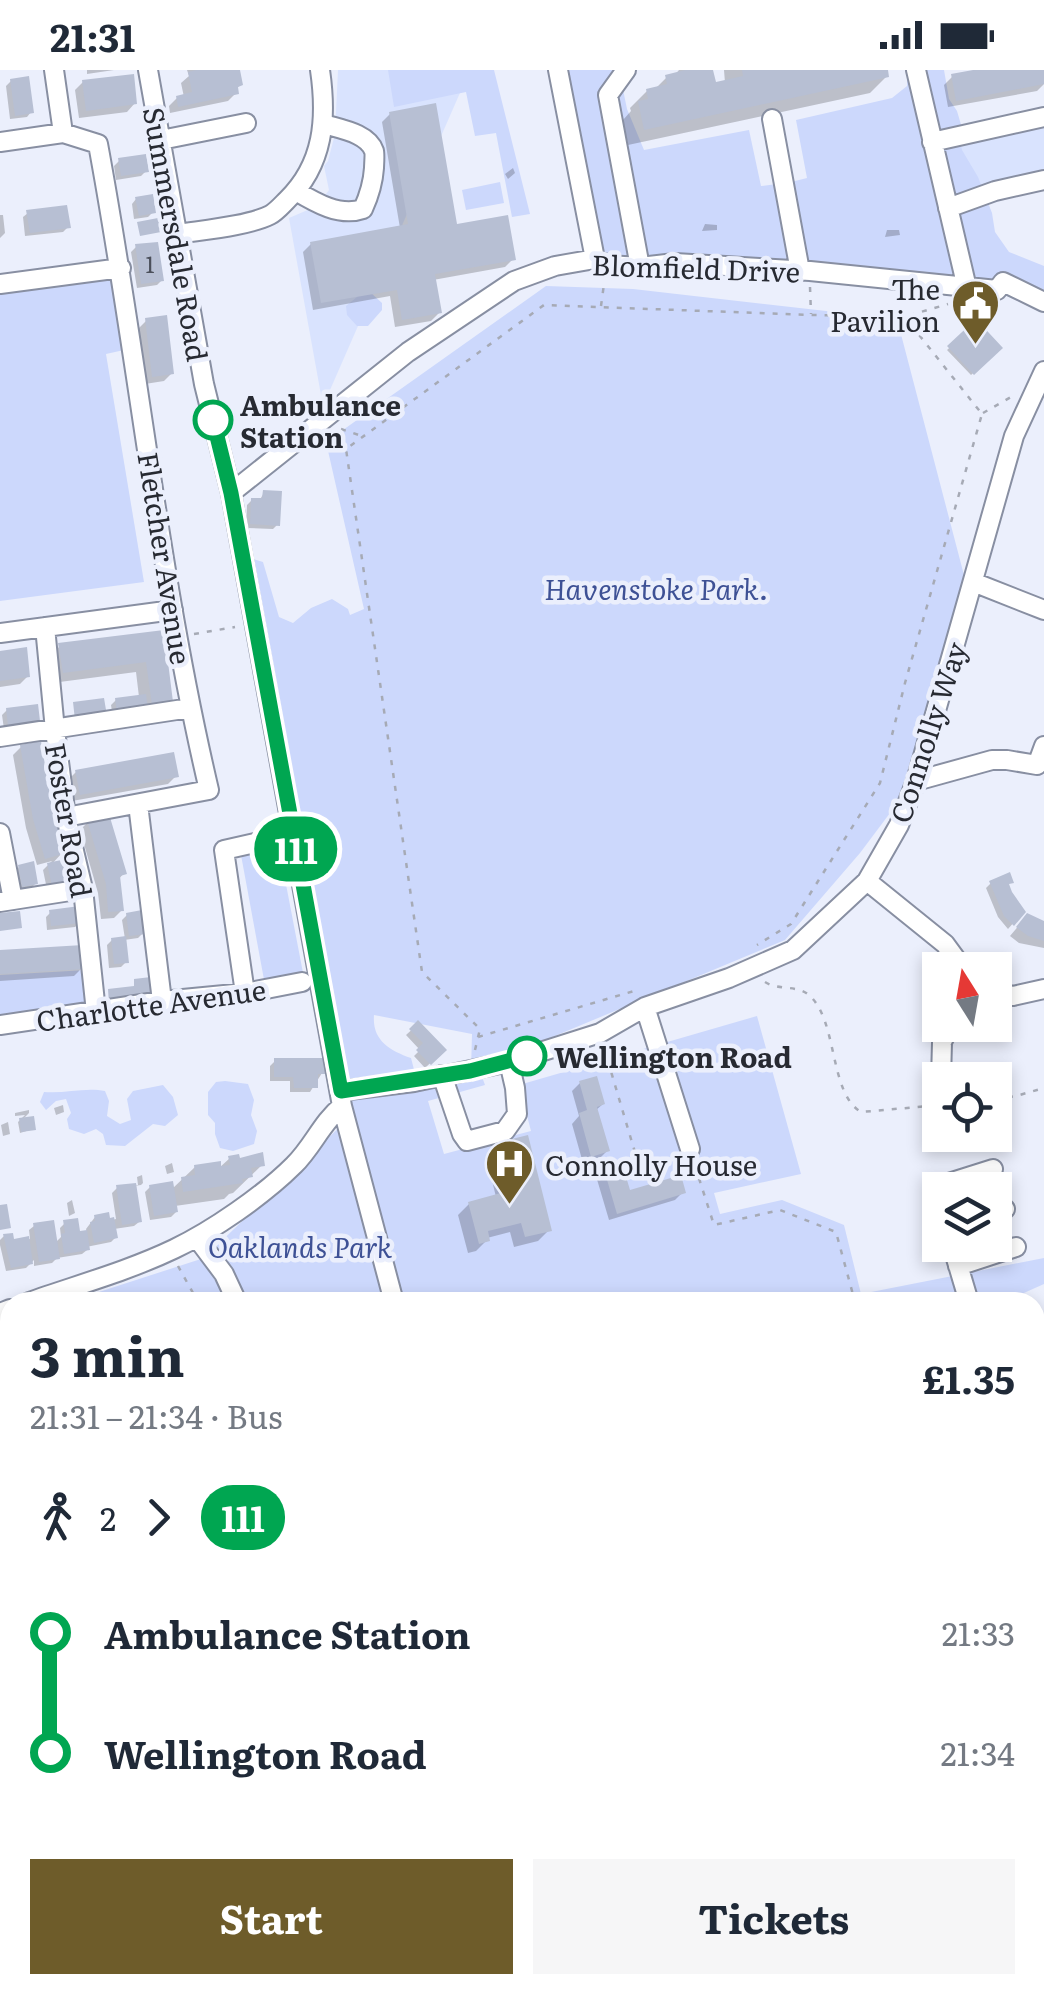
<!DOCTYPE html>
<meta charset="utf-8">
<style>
body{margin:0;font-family:Literata,serif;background:#f6f6f7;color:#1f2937;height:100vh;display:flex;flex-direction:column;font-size:38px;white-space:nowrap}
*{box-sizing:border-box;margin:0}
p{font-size:32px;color:#747a83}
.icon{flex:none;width:55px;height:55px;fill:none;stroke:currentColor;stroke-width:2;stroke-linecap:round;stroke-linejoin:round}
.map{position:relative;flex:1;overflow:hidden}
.side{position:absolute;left:0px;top:1222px;width:1045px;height:702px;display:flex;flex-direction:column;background:#fff;border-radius:30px 30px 0 0;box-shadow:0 5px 15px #0003}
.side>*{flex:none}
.badge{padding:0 20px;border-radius:32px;font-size:35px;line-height:65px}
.needle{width:65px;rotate:349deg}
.buttons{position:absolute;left:922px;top:882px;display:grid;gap:20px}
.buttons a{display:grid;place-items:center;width:90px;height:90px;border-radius:0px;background:#fff;box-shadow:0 5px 15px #0003;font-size:50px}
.map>.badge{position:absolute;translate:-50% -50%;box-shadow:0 0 0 5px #fff}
.legs{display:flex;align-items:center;gap:15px;height:110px;padding:0 30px;font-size:32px}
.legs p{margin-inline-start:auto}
.overview{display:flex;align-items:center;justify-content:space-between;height:170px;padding:0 30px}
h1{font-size:55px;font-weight:700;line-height:75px}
.button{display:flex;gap:20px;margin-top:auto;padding:20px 30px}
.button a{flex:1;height:115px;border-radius:0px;background:#6e5c2a;color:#fff;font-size:40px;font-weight:700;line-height:115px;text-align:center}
.button a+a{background:#f6f6f7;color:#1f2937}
ul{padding:0 30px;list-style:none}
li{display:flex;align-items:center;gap:35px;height:120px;font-size:38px}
li i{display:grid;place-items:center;width:15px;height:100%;margin:0 12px;background:currentColor}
li i::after{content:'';width:25px;height:25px;margin:-12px;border:8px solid;border-radius:50%;background:#fff}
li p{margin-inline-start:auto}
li:first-child i{background:linear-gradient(#0000 50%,currentColor 0)}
li:last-child i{background:linear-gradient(currentColor 50%,#0000 0)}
.status{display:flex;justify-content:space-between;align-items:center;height:70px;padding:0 50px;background:#fff;direction:ltr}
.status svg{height:28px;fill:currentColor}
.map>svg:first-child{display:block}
.built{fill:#d9e3fe}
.green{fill:#ccd8fc}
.shadow{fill:#0003}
.building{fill:#b7bfd3}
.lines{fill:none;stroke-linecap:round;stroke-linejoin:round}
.minor-casing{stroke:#888fa2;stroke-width:22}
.major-casing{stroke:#888fa2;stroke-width:28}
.path{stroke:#a6aab5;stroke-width:2.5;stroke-dasharray:5 8;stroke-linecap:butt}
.minor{stroke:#fff;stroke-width:18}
.major{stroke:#fff;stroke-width:22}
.line-1-casing{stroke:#fff;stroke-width:22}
.line-1{stroke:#00a651;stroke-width:15}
.stop-1-dot{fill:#fff;stroke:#00a651;stroke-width:5}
.labels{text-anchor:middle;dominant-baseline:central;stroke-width:9;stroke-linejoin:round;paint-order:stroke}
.number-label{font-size:22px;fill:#4b4f5a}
.street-label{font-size:28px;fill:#272a32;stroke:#ebeffc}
.poi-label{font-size:28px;fill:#272a32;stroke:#ebeffc;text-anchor:end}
.stop-label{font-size:28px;font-weight:bold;fill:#272a32;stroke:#ebeffc;text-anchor:start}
.park-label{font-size:28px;font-style:italic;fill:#3e5195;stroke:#ebeffc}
</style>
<div class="status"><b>21:31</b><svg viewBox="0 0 49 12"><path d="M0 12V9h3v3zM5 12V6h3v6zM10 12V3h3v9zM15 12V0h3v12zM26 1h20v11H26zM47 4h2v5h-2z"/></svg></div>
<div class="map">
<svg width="1044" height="1924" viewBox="0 0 1044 1924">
<rect width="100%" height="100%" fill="#ebeffc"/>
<path class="built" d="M338,0H470L323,336L289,148L317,136L329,120L324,96L328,91L335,64Z
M1044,50V104L956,123L945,72Z"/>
<path class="green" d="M388,0H494L530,144L512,147L496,63L475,66L466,22L394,37Z
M567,0H619L627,39L644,80L749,60L761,116L777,114L794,208L605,189Z
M907,0H944L949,29L957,41L962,58L960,71L962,80L978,107L992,143L995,162L1009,182L1044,196V231L971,214L803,208L791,112L807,108L796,50L892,28L907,16Z
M500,112L504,133L466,140L462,120Z
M112,209L124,280L106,284L144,512L0,531V223Z
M546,216L633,219L897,249L965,509L905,723L860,783L785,870L471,1001L472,964L374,945C372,970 389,980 411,988L417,1011L349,1023L250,488L263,492L279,547L293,553L311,538L332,529L348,539L350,545L364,539L326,372Z
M363,222H370L382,233V240L368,256H357L347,245L346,236Z
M279,778L304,908L265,915L241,785Z
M87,900L89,936L0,948V905Z
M757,946L801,1104L714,1123L720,1144L782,1130L844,1155L861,1224L1044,1188V1214L1004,1232H68L204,1188L352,1045L349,1030L481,1004L485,1015L428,1031L444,1084L531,1061L519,1015Z
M225,1011L248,1014L254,1030L251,1045L257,1061L254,1074L233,1081L220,1078L215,1064V1053L208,1045V1022L216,1012Z
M163,1015L173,1027L178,1045L165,1056L153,1054L125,1076L106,1075L103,1064L96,1059L84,1064L69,1059L67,1049L71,1043L66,1029L56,1031L46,1040L40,1032L44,1022C64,1024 85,1017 105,1021L109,1031L107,1046L120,1054L131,1050L127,1029L133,1021Z
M10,1241V1758L0,1714V1245Z
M1035,1578L1044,1606V1701L1035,1707Z
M45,1915H681L682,1924H47Z"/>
<path class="shadow" d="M87,0H114L87,4Z
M187,0H238L241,14L236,19V23L228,31L170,43L169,36L177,28L184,27L181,13L189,6Z
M679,0H711L714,15L725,13L724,0H885L887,6L870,23L628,75L623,50L631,41L630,38L647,21L654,20L667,7L674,6Z
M987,0H1042L1044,14L1037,21L948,37L944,15L952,7Z
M11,11L31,42L27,47L10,49L6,16Z
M83,12L135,33L127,42L79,48L75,20Z
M390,44L455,157L513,189L505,197L433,210L439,243L431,251L395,257L390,226L313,240L303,182L311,174L400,158L382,52Z
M119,91L146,101L141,106L116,110L114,96Z
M513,98L515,103L508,109L505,104Z
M136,129L153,142L148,147L134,149L132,134Z
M28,143L68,157L63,162L25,166L23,147Z
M0,145H3L5,163L0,168Z
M705,154L717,155V160L702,161Z
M887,160H899L900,165L885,167Z
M136,177L162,210L157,215L137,218L131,182Z
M146,251L172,303L164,311L145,314L138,259Z
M976,253L1000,278L971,305L947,280Z
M264,423L278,454L273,459L246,458L247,435L252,430L259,431Z
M162,562L171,632L113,648L111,635L116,630L139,627L136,602L52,613L49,587L60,576Z
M0,583L28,606L20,614L0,617Z
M7,640L38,651L33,655L4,659L2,645Z
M21,677L51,744L63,782L51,795L64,792L48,824L43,800L52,791L37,795L26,758L13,685Z
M76,702L176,706L168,714L72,731L68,710Z
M88,752L124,803L118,810L122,840L114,848L101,849L98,823L80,760Z
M19,797L35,814L30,819L17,821L14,802Z
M991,813L1007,816L1023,842L1008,859L998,847L986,818Z
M51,842L80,852L75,857L47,860L46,847Z
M127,845L143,863L138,868L124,870L126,892L121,897L109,898L107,875L112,870L125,869L122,850Z
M1020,854H1044V878L1019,873L1010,866Z
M0,882L82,898L74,906L0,911Z
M418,954L444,980L425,998L414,986L420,980L406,965Z
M275,991L322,1003L310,1022H290V1011H270V996Z
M580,1013L603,1034L595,1041L607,1081L599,1089L583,1093L572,1054L579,1046L572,1021Z
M63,1035L64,1042L56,1045L54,1038Z
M29,1040V1043L22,1050L33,1059L20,1063L18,1052L25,1045L15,1046V1043Z
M8,1052L10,1064L3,1066L1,1055Z
M497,1075L549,1160L538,1171L514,1177L510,1162L487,1168V1170L476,1181L468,1183L458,1145L469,1134L496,1127L486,1086Z
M230,1088L262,1095L233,1123L229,1124L224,1129L175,1136L176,1142L171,1147L150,1150L145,1122L150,1117L172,1119L195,1097L219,1098Z
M172,1093L174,1102L167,1104L165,1096Z
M604,1098L628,1123L683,1122L675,1130L609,1150L596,1106Z
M142,1105L143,1113L141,1115L134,1116L139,1152L134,1156L114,1159L116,1167L111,1172L86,1177L87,1180L82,1184L57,1188L52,1193L34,1196V1190L26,1198L6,1201L0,1175V1170L4,1166L12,1172L30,1169L29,1160L34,1156L55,1173L61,1167L60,1158L65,1153L78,1164L87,1163L86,1159L95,1147L108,1151L116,1149L112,1123L117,1118L138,1115L137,1107Z
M72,1130L75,1143L69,1146L67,1133Z
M772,1915H877L881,1924H776Z
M927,1915H992L996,1924H938L941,1921L931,1924Z"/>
<path class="building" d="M196,0H240L243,15L238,17L239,24L178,37L176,26L192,22L188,2Z
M685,0H713L716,12L743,6L742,0H888L889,7L644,60L638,31L648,29L646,19L667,14L665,5Z
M973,0H1044V14L956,31L951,4Z
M134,4L137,34L86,41L82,10Z
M29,6L34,43L15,46L10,9Z
M436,33L457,154L508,145L516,190L435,204L442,243L402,250L397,220L321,233L310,172L408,154L389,42Z
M146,84L149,102L121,106L118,88Z
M153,124L156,143L139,146L135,127Z
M67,135L71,158L30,163L26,140Z
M158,148L161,162L140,166L137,152Z
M158,172L164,211L141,214L135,174Z
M167,245L174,304L152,307L145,248Z
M976,249L1003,278L974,305L947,276Z
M263,420L282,421L280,456L250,454L251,428H262Z
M164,560L173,632L152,635L146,592L63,603L58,573Z
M27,577L30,607L0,611V581Z
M146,624L148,640L117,644L115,628Z
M104,628L107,646L75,650L73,632Z
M38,634L40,651L8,656L6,638Z
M41,671L53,743L66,783L45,789L33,749L20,675Z
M174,682L179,707L80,725L75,700Z
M109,744L127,804L120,806L124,841L108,842L106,814L87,750Z
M66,789L72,816L53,821L47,793Z
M34,791L38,814L22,817L18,795Z
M1010,802L1014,813L1009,814L1012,822L1026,842L1014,856L1004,846L989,811Z
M80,836L82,853L51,856L49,840Z
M142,840L146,864L129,866L126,843Z
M20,841L22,858L0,861V843Z
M1027,843L1044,851V871L1028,866L1016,857Z
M126,866L129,893L114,894L111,868Z
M83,875L85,899L0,904V880Z
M151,907L153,930L109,934L108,919L134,916V909Z
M418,950L447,980L431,995L416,980L423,973L409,959Z
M274,988H325V1004H318V1018H294L293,1007H274Z
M597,1006L605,1034L597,1037L610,1081L591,1087L579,1043L587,1040L579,1011Z
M34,1046L36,1060L21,1062L19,1048Z
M528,1065L552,1161L525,1167L521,1153L488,1161L490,1171L479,1174L468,1132L508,1121L496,1073Z
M263,1082L265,1096L251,1098L253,1107L242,1109L243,1113L183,1122L181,1107L195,1105L194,1095L221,1091V1096L230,1095L228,1086L239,1084L240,1088Z
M621,1090L630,1120L681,1105L686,1123L617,1144L603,1096Z
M173,1111L178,1142L154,1146L149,1115Z
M136,1113L142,1152L122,1155L116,1115Z
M7,1134L11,1158L0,1160V1135Z
M109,1142L110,1148L114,1147L118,1168L94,1173L90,1152L95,1151L94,1145Z
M78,1148L80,1161L87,1160L90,1180L64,1184L61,1164L65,1163L63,1150Z
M54,1150L60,1189L39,1192L33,1153Z
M13,1163L14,1169L29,1166L33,1194L11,1198L3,1164Z
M1044,1749V1770L1035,1775V1753Z
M787,1915H879L883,1924H787L785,1921L789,1919Z
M934,1915H995L999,1924H938Z"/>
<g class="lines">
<defs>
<path id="minor" d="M54,0L63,63
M148,0L204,314L231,423L342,1036L394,1232
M558,0L595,189
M626,0L608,25L640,197
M916,0L967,218
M772,49L800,201
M161,70L246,53
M0,72L63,63L98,74C138,289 159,508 209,720L66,747
M932,72L1044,47
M296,121C316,133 340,147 363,139C369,126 373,113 374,98C374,95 375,84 374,81C368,63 340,59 324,54
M948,138L995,121L1044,110
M178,164C203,160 248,156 270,145C276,142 282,135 287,130C324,94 327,48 320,0
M0,214L121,198
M231,423L408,282L514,211L555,196L595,189L608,195L640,197L675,193L810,201L997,220L1003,212L1044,232
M973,512L1044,540
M45,557L55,660L66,747L83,819L96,942
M0,563L173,540
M0,667L190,638
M916,711L992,690H1007L1037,695L1044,676
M138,734L162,931
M0,763L13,830
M867,811L945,874L964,900
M0,832L83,819
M995,922L1013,926L1044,919
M245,923L224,780L277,768
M645,937L690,1079
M0,955L162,931L245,923L302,912
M442,1005L462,1064L467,1071L505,1061L517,1044L515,1018L509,992
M941,1010L942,972L950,955
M341,1021L414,1012L509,992L600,963L645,937L729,908L793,880L867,811L899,755L916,711L1014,366L1044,301
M940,1133L936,1117L993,1099
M995,1142L1005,1139
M197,1168L224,1204L237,1232
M952,1175L969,1232
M958,1196L1016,1177
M29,1232C77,1215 128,1201 174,1179C212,1161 264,1125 294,1095C312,1078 322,1052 342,1036
M0,1243L10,1239
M1035,1402L1044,1429
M1035,1718L1044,1712
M623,1915L627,1924
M688,1915L692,1924
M735,1924L747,1915"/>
<path id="major" d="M0,1804L10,1849
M25,1915L27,1924"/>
</defs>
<use href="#minor" class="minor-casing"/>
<use href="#major" class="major-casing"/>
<path class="path" d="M810,217L811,244
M601,236L604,214
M897,249L948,234
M983,343L1011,327
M341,359L362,366
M194,564L235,557
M765,912C779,921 797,914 810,926C838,952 829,1023 861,1042L940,1035
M478,967L634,921
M604,978L642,1106
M475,980L480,959L422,902L346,379L544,235L811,245L904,246L982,344L905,613L880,713L791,854L757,875
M995,1029L1016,1026L1044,1018
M695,1096L714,1155L780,1140L836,1162L855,1232
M178,1196L198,1232
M0,1710L10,1752
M1035,1780L1044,1776
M1035,1842L1044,1826
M1035,1858L1044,1879
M48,1915L51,1924
M370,1915L375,1924
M447,1915L456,1924
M776,1915L780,1924
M885,1915L889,1924
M999,1915L1003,1924
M463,1924L473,1915
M667,1924L669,1915
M918,1924L934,1917"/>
<use href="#minor" class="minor"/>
<use href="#major" class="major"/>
</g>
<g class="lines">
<defs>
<path id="line-1" d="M213,350L231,423L341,1021L470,1001L527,986"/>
</defs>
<use href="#line-1" class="line-1-casing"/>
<use href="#line-1" class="line-1"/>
</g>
<defs>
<symbol id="civic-pin" viewBox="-11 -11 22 30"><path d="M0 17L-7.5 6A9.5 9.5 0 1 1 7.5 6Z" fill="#6e5c2a" stroke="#ebeffc"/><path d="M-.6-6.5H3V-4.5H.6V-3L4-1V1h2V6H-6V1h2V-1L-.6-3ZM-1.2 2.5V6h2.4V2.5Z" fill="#fff"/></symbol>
<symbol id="hospital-pin" viewBox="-11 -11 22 30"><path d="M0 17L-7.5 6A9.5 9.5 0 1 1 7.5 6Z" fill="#6e5c2a" stroke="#ebeffc"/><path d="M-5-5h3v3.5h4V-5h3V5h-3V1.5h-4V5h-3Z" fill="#fff"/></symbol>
</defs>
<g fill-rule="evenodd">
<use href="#civic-pin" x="948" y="206" width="55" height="75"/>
<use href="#hospital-pin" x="482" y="1066" width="55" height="75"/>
</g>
<g class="stop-1-dot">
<circle cx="213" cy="350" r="18"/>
<circle cx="527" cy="986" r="18"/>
</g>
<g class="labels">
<g class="number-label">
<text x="150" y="193">1</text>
</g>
<g class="street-label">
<text transform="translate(177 164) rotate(80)">Summersdale Road</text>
<text transform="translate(696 197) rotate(2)">Blomfield Drive</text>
<text transform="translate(166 488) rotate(81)">Fletcher Avenue</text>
<text transform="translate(927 662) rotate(-72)">Connolly Way</text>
<text transform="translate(70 750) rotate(80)">Foster Road</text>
<text transform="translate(151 934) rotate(-8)">Charlotte Avenue</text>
</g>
<g class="poi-label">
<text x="940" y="218">The<tspan x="940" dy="32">Pavilion</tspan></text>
<text x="545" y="1094" text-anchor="start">Connolly House</text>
</g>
<g class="stop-label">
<text x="240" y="334">Ambulance<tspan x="240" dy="32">Station</tspan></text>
<text x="554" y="986">Wellington Road</text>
</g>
<g class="park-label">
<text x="656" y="518">Havenstoke Park.</text>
<text x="300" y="1176">Oaklands Park</text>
</g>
</g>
</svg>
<div class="buttons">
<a><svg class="needle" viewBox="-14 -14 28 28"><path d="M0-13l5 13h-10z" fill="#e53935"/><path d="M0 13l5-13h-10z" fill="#747a83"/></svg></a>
<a><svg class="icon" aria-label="locate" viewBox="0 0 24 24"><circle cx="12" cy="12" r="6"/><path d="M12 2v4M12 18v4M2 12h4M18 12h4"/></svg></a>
<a><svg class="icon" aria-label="layers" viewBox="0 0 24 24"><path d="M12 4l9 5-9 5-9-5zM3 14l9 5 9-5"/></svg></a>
</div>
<b class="badge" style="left:296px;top:779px;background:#00a651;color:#fff">111</b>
<section class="side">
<div class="overview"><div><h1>3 min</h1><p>21:31 – 21:34 · Bus</p></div><b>£1.35</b></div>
<div class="legs"><svg class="icon" aria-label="walk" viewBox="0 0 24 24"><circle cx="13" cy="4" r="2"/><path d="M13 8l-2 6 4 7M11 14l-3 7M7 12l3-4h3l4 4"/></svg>2<svg class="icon" aria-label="forward" viewBox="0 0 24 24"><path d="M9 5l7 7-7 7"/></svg><b class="badge" style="background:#00a651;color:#fff">111</b></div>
<ul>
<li><i style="color:#00a651"></i><b>Ambulance Station</b><p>21:33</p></li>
<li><i style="color:#00a651"></i><b>Wellington Road</b><p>21:34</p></li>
</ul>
<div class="button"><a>Start</a><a>Tickets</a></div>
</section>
</div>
